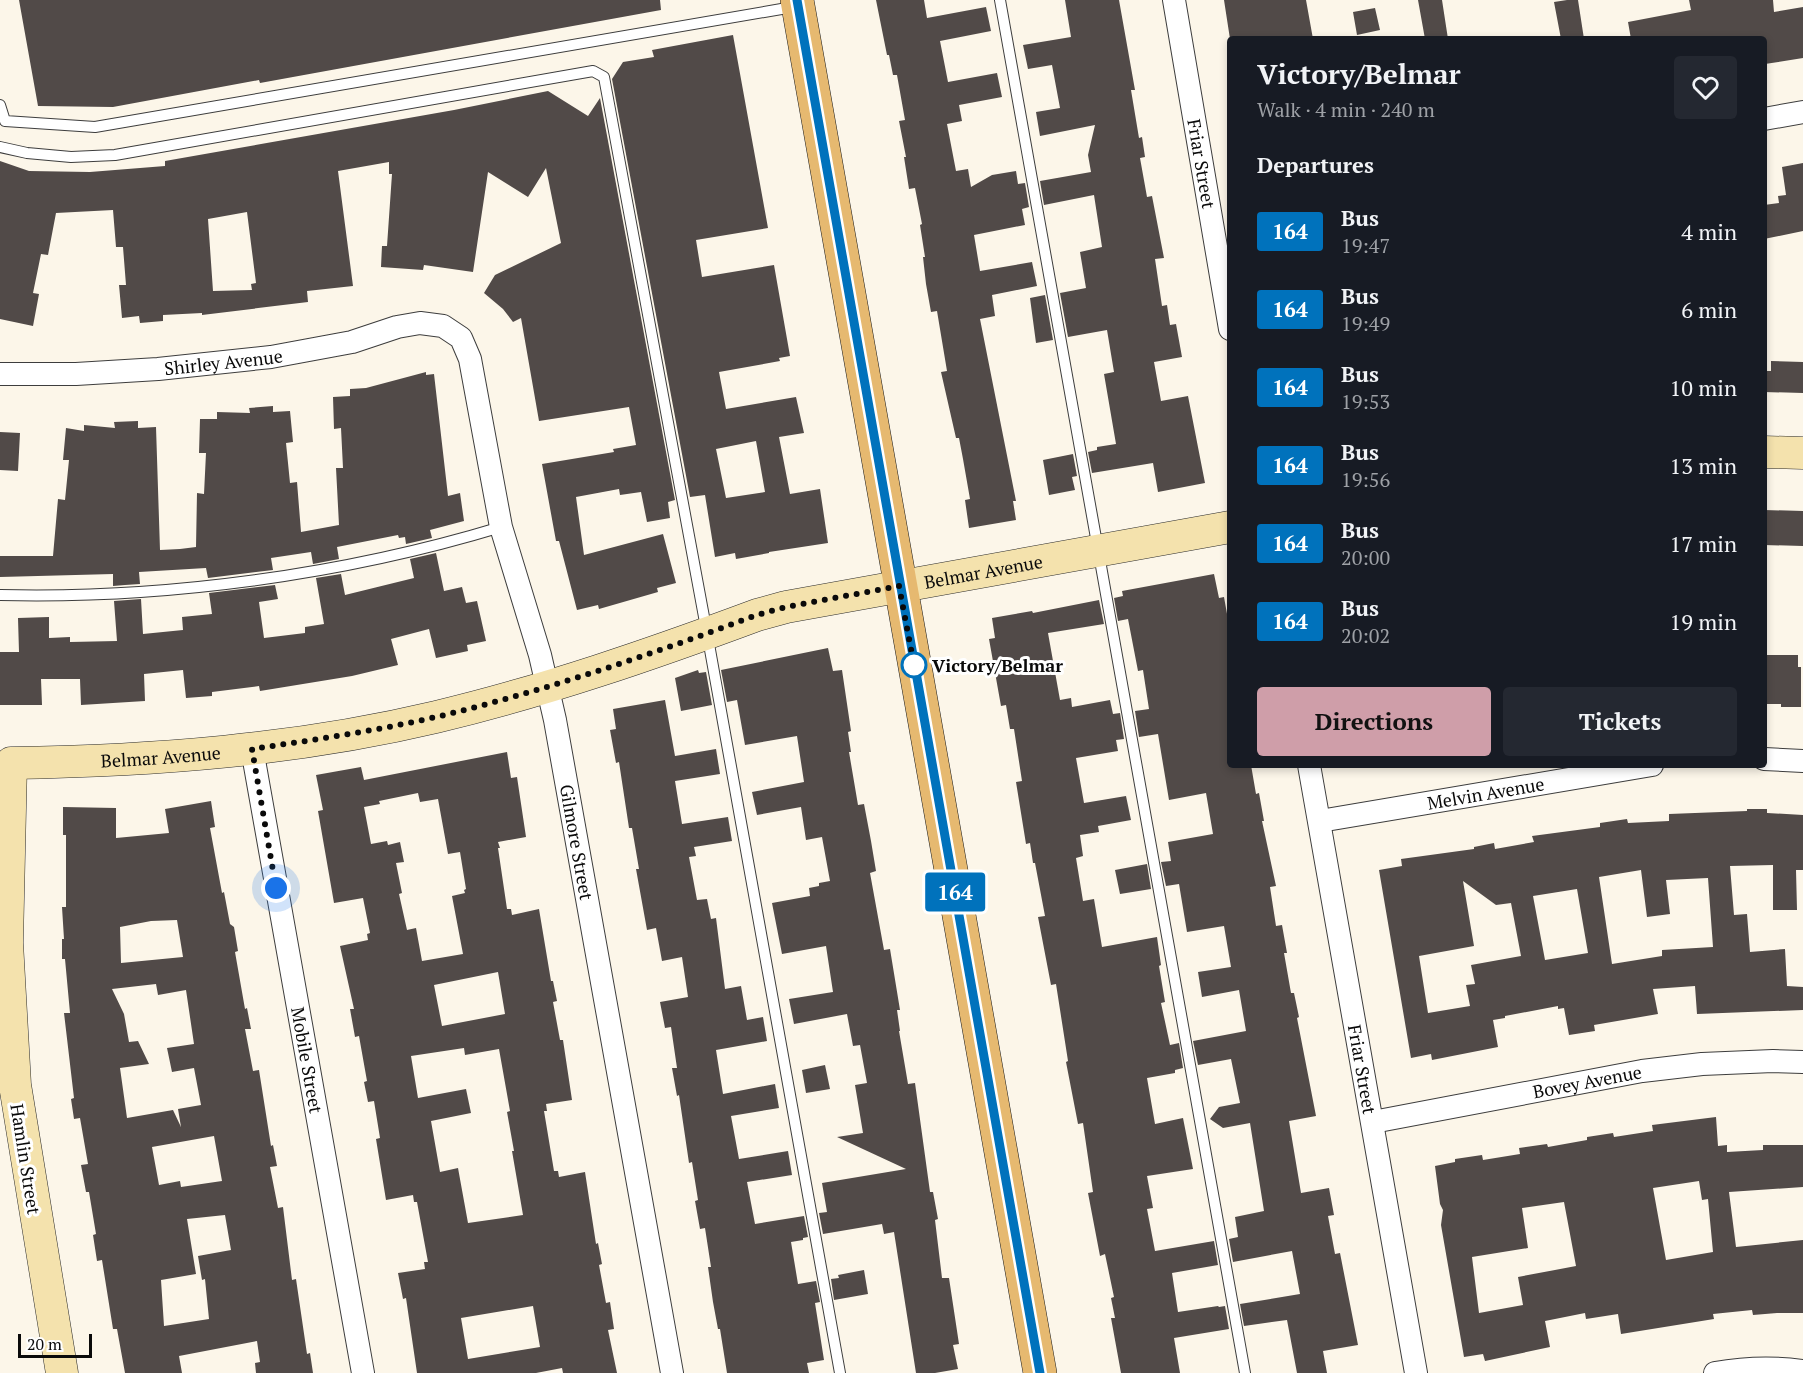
<!DOCTYPE html>
<meta charset="utf-8">
<style>
body{margin:0;font-family:"PT Serif",serif;background:#242831;color:#f1f3f6;height:100vh;display:flex;flex-direction:column;font-size:22px;white-space:nowrap}
*{box-sizing:border-box;margin:0}
p{font-size:20px;color:#9ea1a6}
.icon{flex:none;width:33px;height:33px;fill:none;stroke:currentColor;stroke-width:2;stroke-linecap:round;stroke-linejoin:round}
.map{position:relative;flex:1;overflow:hidden}
.drawer{position:absolute;left:1227px;top:36px;width:540px;height:732px;display:flex;flex-direction:column;background:#171b24;border-radius:6px;box-shadow:0 3px 9px #0003}
.drawer>*{flex:none}
.badge{padding:0 12px;border-radius:4px;font-size:21px;line-height:39px}
.scale{position:absolute;left:18px;bottom:15px;width:74px;box-sizing:border-box;padding-left:6px;border:3px solid #0a0a0a;border-top:0;font-size:16px;line-height:21px;white-space:nowrap;color:#0a0a0a;-webkit-text-stroke:4px #fff;paint-order:stroke}
.you{position:absolute;width:30px;height:30px;margin:-15px;border:4px solid #fff;border-radius:50%;background:#1a73e8;box-shadow:0 0 0 9px #1a73e833}
.map>.badge{position:absolute;translate:-50% -50%;box-shadow:0 0 0 3px #fff}
h2{padding:0 30px;font-size:22px;line-height:54px}
.round{display:grid;place-items:center;flex:none;width:63px;height:63px;border-radius:6px;background:#242831}
.headline{display:flex;align-items:center;justify-content:space-between;height:102px;padding:0 30px}
h1{font-size:28px;font-weight:700;line-height:45px}
.button{display:flex;gap:12px;margin-top:auto;padding:12px 30px}
.button a{flex:1;height:69px;border-radius:6px;background:#cf9ea9;color:#111;font-size:24px;font-weight:700;line-height:69px;text-align:center}
.button a+a{background:#242831;color:#f1f3f6}
ul{padding:0;list-style:none}
li{display:flex;align-items:center;gap:18px;height:78px;padding:0 30px}
li div{flex:1}
li b{display:block;font-size:22px}
li em{font-style:normal}
li .badge{min-width:66px;font-weight:700;text-align:center}
.map>svg:first-child{display:block}
.building{fill:#514a48;fill-rule:evenodd}
.lines{fill:none;stroke-linecap:round;stroke-linejoin:round}
.lane-casing{stroke:#3d3d3d;stroke-width:12}
.street-casing{stroke:#3d3d3d;stroke-width:24}
.secondary-casing{stroke:#2c2c2c;stroke-width:33}
.primary-casing{stroke:#1b1b1b;stroke-width:34}
.lane{stroke:#fff;stroke-width:10}
.street{stroke:#fff;stroke-width:22}
.secondary{stroke:#f4e2ad;stroke-width:32}
.primary{stroke:#e6b970;stroke-width:33}
.line-casing{stroke:#fff;stroke-width:14}
.line{stroke:#0072bc;stroke-width:9}
.walk{stroke:#0a0a0a;stroke-width:6;stroke-dasharray:0 10.8}
.stop-dot{fill:#fff;stroke:#0072bc;stroke-width:3}
.labels{text-anchor:middle;dominant-baseline:central;stroke-width:6;stroke-linejoin:round;paint-order:stroke}
.street-label{font-size:18px;fill:#0a0a0a;stroke:#fff}
.stop-label{font-size:18px;font-weight:bold;fill:#0a0a0a;stroke:#fff;text-anchor:start}
</style>
<div class="map">
<svg width="1803" height="1373" viewBox="0 0 1803 1373">
<rect width="100%" height="100%" fill="#fcf6e9"/>
<path class="building" d="M19,0H660L661,10L260,83L259,80L113,107L38,106Z
M876,0H924L927,18L986,7L991,31L940,41L948,82L997,73L1002,97L959,105L962,121L947,124L956,171L968,169L971,187L992,175L1016,171L1018,184L1025,183L1029,207L1022,209L1025,225L974,235L980,271L1032,262L1037,286L992,295L995,316L980,319L1016,501H1013L1016,520L969,528L965,500L970,499L963,459L959,438H956L941,372L947,371L937,311L931,312L926,284L923,257H925L920,225L922,224L915,188L909,189L904,157H906L899,121L905,120L897,75H893L889,55H887Z
M1065,0H1119L1135,90H1131L1139,138L1142,137L1145,157L1140,158L1147,197L1152,196L1164,258L1155,259L1162,306L1167,305L1170,325L1176,324L1182,357L1154,362L1161,401L1188,396L1205,483L1158,492L1153,463L1092,473L1088,452L1097,450V447L1116,444L1104,374L1114,372L1107,330L1068,337L1060,293L1086,288L1080,252L1102,247L1094,195L1044,205L1040,181L1091,172L1088,155L1095,125L1040,136L1036,112L1060,108L1052,65L1028,69L1023,45L1071,37Z
M1224,0H1306L1313,39H1230Z
M1418,0H1442L1448,39H1425Z
M1567,0H1578L1584,39H1561L1554,2Z
M1689,0H1773L1774,12L1803,7V58L1765,64L1764,39H1631L1628,22L1691,10Z
M1375,8L1380,30L1357,35L1353,12Z
M733,35L768,228L696,240L702,277L774,265L790,356L779,358L780,361L719,372L726,409L796,397L804,433L779,437L790,494L820,489L828,543L769,552V553L736,559L735,553L715,557L705,495L690,497L612,79L623,62L654,57L652,50ZM756,441L765,492L726,498L716,449Z
M548,91L588,116L600,98L675,500L668,502L670,518L647,522L641,492L620,495L619,489L576,497L584,555L663,534L676,583L657,588L658,592L599,609L598,605L577,610L559,541H556L542,464L614,452L613,449L636,445L629,407L539,421L521,318L513,322L503,309L484,293L495,275L561,243L546,168L528,197L488,172L473,272L424,265L423,270L381,267L382,246H387L392,174H389V162L338,171L353,286L307,291L308,302L202,315V313L163,315V321L140,323L139,316L122,318L119,285H126L123,247H116L113,210L56,213L48,255L41,254L33,293L39,294L33,326L0,319V161L29,171L90,172L165,166V161L454,110ZM247,212L256,283L251,284L252,290L213,291L208,219Z
M1803,163V231L1764,239V205L1779,203L1778,196L1786,195L1782,167Z
M1045,295L1053,340L1036,343L1030,298Z
M1771,361L1803,362V393L1764,392V371H1771Z
M426,372V375L434,374L448,496L460,493L464,521L430,530L432,538L406,544L405,537L399,538L398,535L337,547L339,559L313,564L311,552L271,558L273,570L208,578L206,568L139,572L140,584L125,585L113,586V574L0,577V556H53L58,499L65,500L69,460H63L66,428L84,431V425L115,428L114,422L138,421V428L156,427L160,550L180,549L196,547L197,493L204,494L206,453H199L200,419H217V412L250,413L249,408L273,406V412L290,411L293,442L286,443L290,483L297,482L301,532L339,525L336,468H343L341,428L334,429L333,397L350,396V389L366,388Z
M0,432L20,433L18,471L0,470Z
M1073,454L1077,476L1072,477L1075,490L1049,495L1043,460Z
M1764,510L1803,511V546L1764,545Z
M436,553L444,591L462,587L466,603L477,601L486,641L467,645L468,651L436,658L429,629L391,639L398,665L352,676L260,691L259,686L212,692V696L186,698L183,670L144,674L145,701L81,705L80,679H41L42,705H0V652H19L18,618L49,617V638L70,637V642L117,641L114,601L141,599L143,634L183,630L182,617L212,614L209,593L275,585L278,599L259,602L264,638L305,633V627L324,624L316,578L341,574L345,595L414,578L410,559Z
M1214,574L1219,598L1224,597L1229,625H1227L1230,646V765H1251L1256,794L1259,793L1264,821H1262L1276,886L1270,887L1276,926L1282,925L1287,953H1284L1291,993H1294L1299,1017L1297,1018L1316,1116L1289,1121L1301,1193L1329,1188L1334,1215L1328,1216L1335,1254L1340,1253L1358,1345L1323,1351L1327,1373H1297L1287,1320L1244,1326L1240,1304L1300,1294L1292,1251L1233,1262L1229,1239L1238,1237L1235,1217L1264,1211L1250,1123L1223,1128L1210,1119L1219,1107L1240,1103L1231,1059L1198,1065L1193,1041L1246,1031L1239,990L1202,997L1198,972L1231,967L1224,926L1187,932L1179,884L1166,886L1161,862L1171,861L1168,842L1213,834L1206,793L1169,800L1158,734L1139,737L1135,711L1149,709L1143,670L1138,671L1128,619L1118,621L1114,598L1123,596L1122,591Z
M1099,600L1104,624L1048,633L1060,700L1071,698L1072,707L1110,700L1113,714L1120,713L1124,739L1116,740L1118,751L1076,758L1084,803L1126,796L1131,820L1098,826L1099,832L1080,835L1083,856L1076,858L1083,901L1094,899L1102,947L1157,937L1161,965L1159,966L1165,1002L1161,1003L1170,1045L1179,1043L1183,1068L1175,1070V1073L1147,1078L1155,1124L1183,1118L1193,1169L1147,1176L1153,1208L1147,1209L1155,1251L1214,1241L1218,1265L1172,1273L1178,1312L1218,1306L1219,1307L1225,1306L1229,1329L1174,1338L1180,1373H1121L1111,1318H1115L1111,1298L1114,1297L1105,1254L1100,1256L1088,1193L1093,1192L1083,1123L1078,1124L1066,1062L1068,1061L1056,984L1051,985L1038,917L1045,916L1035,863H1033L1030,843L1026,844L1016,782L1022,781L1014,729H1010L1006,705L1001,706L989,639L995,638L992,618L1032,611L1033,613Z
M828,648L833,671L842,670L851,731L848,732L851,752H849L858,805L864,804L871,841L876,871L870,873L884,950L890,949L900,1010H897L900,1031H899L908,1084L915,1083L930,1192H933L938,1219L935,1220L942,1278H949L959,1344L953,1345L958,1369L935,1373H916L894,1232L884,1234L882,1224L823,1234L819,1213L827,1212L822,1183L906,1169L837,1137L863,1133L855,1085L867,1083L860,1045L853,1046L847,1014L794,1024L789,999L833,992L826,946L782,954L772,903L810,896L809,888L819,886V883L830,881L822,837L806,840L801,807L757,815L752,792L804,782L797,736L745,745L737,700L727,702L721,670Z
M1767,655H1798V667H1801V707H1781V704H1764V657H1767Z
M698,670L699,673L706,672L712,705L681,711L675,678Z
M665,700L675,756L716,749L720,774L675,781L682,824L728,817L732,841L694,847L696,856L689,857L697,900L707,899L711,919L716,918L725,989L741,986L747,1020L763,1017L767,1041L716,1050L723,1094L775,1084L779,1108L731,1116L739,1159L788,1151L792,1175L747,1182L755,1224L804,1216L808,1237L803,1238V1240L791,1242L798,1284L816,1281L820,1302L815,1303L824,1360L807,1363L809,1373H727L720,1329H718L713,1302L708,1267H711L705,1228L700,1229L695,1201L698,1200L692,1162L689,1163L679,1095L677,1096L672,1068H677L671,1027L665,1028L660,1002L688,997L682,957L662,961L656,928L647,930L636,869H639L632,828H629L619,762L616,763L610,730L616,729L613,709Z
M507,752L511,778L517,777L526,837L498,842L500,848H498L507,909H511L512,915L539,909L551,981H553L557,1001L553,1002L560,1040H563L572,1100L546,1104L547,1111H544L554,1171H558L559,1177L585,1172L596,1244L598,1243L602,1264L599,1265L606,1303L610,1302L614,1329L608,1330L617,1373H563L562,1368L536,1373H417L406,1298L403,1299L398,1273L425,1269L424,1262H428L417,1202H414L413,1195L386,1200L376,1139L380,1138L374,1101L368,1102L364,1082L367,1081L359,1036L355,1037L350,1009H354L340,946L368,940L367,934L370,933L363,898L334,903L318,811L323,810L316,775L361,767L364,780ZM418,793L420,802L438,799L448,854L460,852L466,889L464,890L465,893L452,896L463,954L422,961L416,928L407,930L399,894L402,893L396,863L404,862L400,842L388,845L387,841L371,844L364,807L380,804L379,801ZM498,972L505,1014L442,1026L434,985ZM464,1048L465,1055L499,1049L510,1111L507,1112L514,1151H512L523,1215L468,1223L458,1168L440,1172L431,1121L471,1113L466,1089L418,1098L411,1056ZM533,1306L540,1347L468,1359L461,1318Z
M211,801L215,827L210,828L222,893L224,892L230,924L234,927L238,951L235,952L245,1009L247,1008L251,1029H245L253,1071L259,1070L271,1146L273,1145L277,1166L270,1167L278,1208L283,1207L292,1280L296,1279L307,1354L310,1353L313,1373H256L255,1363L260,1362L257,1341L179,1356L182,1373H125L117,1329H113L102,1260L97,1261L93,1235L96,1234L89,1192H86L81,1165L88,1164L80,1118L74,1119L71,1099L74,1098L64,1013H70L65,959H62V939H64L62,907H66V835H63V807L116,808V838L169,833L165,809ZM177,920L183,957L121,963L120,927L151,921ZM156,984L158,995L186,990L194,1044L167,1048L172,1072L194,1068L201,1105L178,1109L181,1127L173,1110L127,1118L120,1068L149,1064L138,1041L129,1042L124,1014L112,989ZM214,1136L222,1181L181,1187L180,1181L159,1185L152,1147ZM225,1215L231,1250L198,1256L202,1280L205,1279L209,1319L164,1326L161,1280L196,1274L187,1219Z
M1747,809H1767V813L1803,815V870H1796L1797,910H1773V865L1730,866L1734,915L1747,914L1750,952L1785,949L1787,986L1803,987V1010L1697,1014L1695,986L1653,989L1658,1014L1594,1025L1595,1031L1569,1035L1564,1008L1558,1009V1006L1505,1016V1018L1493,1020L1498,1047L1432,1060L1431,1054L1411,1058L1379,870L1402,866L1401,859L1474,849V847L1494,843L1495,849L1534,842L1532,836L1600,827V823L1627,819L1628,823L1669,821V814L1747,811ZM1641,870L1647,917L1670,914L1666,880L1708,878L1713,947L1662,950V956L1612,964L1599,877ZM1463,881L1496,905L1511,903L1521,956L1471,965L1475,984L1466,985L1470,1006L1428,1013L1419,956L1474,946ZM1577,889L1588,953L1545,960L1533,896Z
M1147,864L1151,889L1120,894L1115,870Z
M825,1065L830,1089L806,1093L802,1070Z
M1716,1117L1718,1146L1727,1145V1152L1763,1150V1145H1803V1187L1729,1192L1736,1247L1803,1240V1313H1777L1753,1315L1752,1310L1713,1314L1714,1319L1621,1334L1618,1314L1586,1319L1585,1313L1545,1321L1550,1347L1485,1361L1483,1354L1464,1357L1441,1225L1443,1210L1440,1204L1435,1166L1455,1162V1159L1482,1155L1483,1160L1520,1154L1519,1148L1547,1144L1548,1147L1587,1140V1137L1613,1133L1614,1137L1653,1131L1652,1125ZM1699,1181L1702,1200L1708,1199L1713,1252L1666,1260L1653,1188ZM1564,1202L1576,1266L1518,1277L1523,1305L1479,1313L1472,1257L1528,1248L1522,1208Z
M864,1270L868,1294L834,1300L831,1279L839,1278L838,1275Z"/>
<g class="lines">
<defs>
<path id="lane" d="M1000,0L1245,1373
M0,105L5,121L95,127L793,7
M0,147L27,153L71,157L115,155L593,71L604,77L707,633L840,1373
M0,595C165,599 343,575 501,527"/>
<g id="street">
<path id="s1" d="M1174,0L1230,329"/>
<path d="M1764,119L1803,112"/>
<path id="s2" d="M0,374H76L158,369L271,357L352,342L397,327L420,323L443,326L461,338L470,359L501,527L540,655L555,720L672,1373"/>
<path id="s3" d="M252,749L363,1373"/>
<path d="M1764,759L1803,761"/>
<path id="s4" d="M1309,765L1416,1373"/>
<path id="s5" d="M1320,821L1652,765"/>
<path id="s6" d="M1373,1122L1642,1071L1702,1064L1773,1061L1803,1062"/>
<path d="M1715,1373C1743,1368 1775,1367 1803,1371"/>
</g>
<g id="secondary">
<path d="M1764,452L1803,453"/>
<path id="s7" d="M62,1373L15,1085L7,943L11,763C153,761 297,750 436,717C545,691 652,654 757,615L786,607L1230,527"/>
</g>
<path id="primary" d="M797,0L1040,1373"/>
</defs>
<use href="#lane" class="lane-casing"/>
<use href="#street" class="street-casing"/>
<use href="#secondary" class="secondary-casing"/>
<use href="#primary" class="primary-casing"/>
<use href="#lane" class="lane"/>
<use href="#street" class="street"/>
<use href="#secondary" class="secondary"/>
<use href="#primary" class="primary"/>
</g>
<g class="lines">
<defs>
<path id="line" d="M797,0L1040,1373"/>
</defs>
<use href="#line" class="line-casing"/>
<use href="#line" class="line"/>
<path class="walk" d="M276,888L252,749C313,740 375,731 436,717C545,691 652,654 757,615L786,607L899,586L914,665"/>
</g>
<circle class="stop-dot" cx="914" cy="665" r="12"/>
<g class="labels">
<g class="street-label">
<text stroke="none"><textPath href="#s1" startOffset="166">Friar Street</textPath></text>
<text stroke="none"><textPath href="#s2" startOffset="224">Shirley Avenue</textPath></text>
<text stroke="none"><textPath href="#s7" startOffset="1610">Belmar Avenue</textPath></text>
<text stroke="none"><textPath href="#s7" startOffset="764">Belmar Avenue</textPath></text>
<text stroke="none"><textPath href="#s5" startOffset="168">Melvin Avenue</textPath></text>
<text stroke="none"><textPath href="#s2" startOffset="988">Gilmore Street</textPath></text>
<text stroke="none"><textPath href="#s3" startOffset="316">Mobile Street</textPath></text>
<text stroke="none"><textPath href="#s4" startOffset="309">Friar Street</textPath></text>
<text stroke="none"><textPath href="#s6" startOffset="218">Bovey Avenue</textPath></text>
<text transform="translate(26 1159) rotate(81)">Hamlin Street</text>
</g>
<g class="stop-label">
<text x="932" y="665">Victory/Belmar</text>
</g>
</g>
</svg>
<div class="scale">20 m</div>
<div class="you" style="left:276px;top:888px"></div>
<b class="badge" style="left:955px;top:892px;background:#0072bc;color:#fff">164</b>
<section class="drawer">
<div class="headline"><div><h1>Victory/Belmar</h1><p>Walk · 4 min · 240 m</p></div><a class="round"><svg class="icon" aria-label="heart" viewBox="0 0 24 24"><path d="M12 20l-8-8c-3-5 5-10 8-4 3-6 11-1 8 4z"/></svg></a></div>
<h2>Departures</h2>
<ul>
<li><span class="badge" style="background:#0072bc;color:#fff">164</span><div><b>Bus</b><p>19:47</p></div><em>4 min</em></li>
<li><span class="badge" style="background:#0072bc;color:#fff">164</span><div><b>Bus</b><p>19:49</p></div><em>6 min</em></li>
<li><span class="badge" style="background:#0072bc;color:#fff">164</span><div><b>Bus</b><p>19:53</p></div><em>10 min</em></li>
<li><span class="badge" style="background:#0072bc;color:#fff">164</span><div><b>Bus</b><p>19:56</p></div><em>13 min</em></li>
<li><span class="badge" style="background:#0072bc;color:#fff">164</span><div><b>Bus</b><p>20:00</p></div><em>17 min</em></li>
<li><span class="badge" style="background:#0072bc;color:#fff">164</span><div><b>Bus</b><p>20:02</p></div><em>19 min</em></li>
</ul>
<div class="button"><a>Directions</a><a>Tickets</a></div>
</section>
</div>
